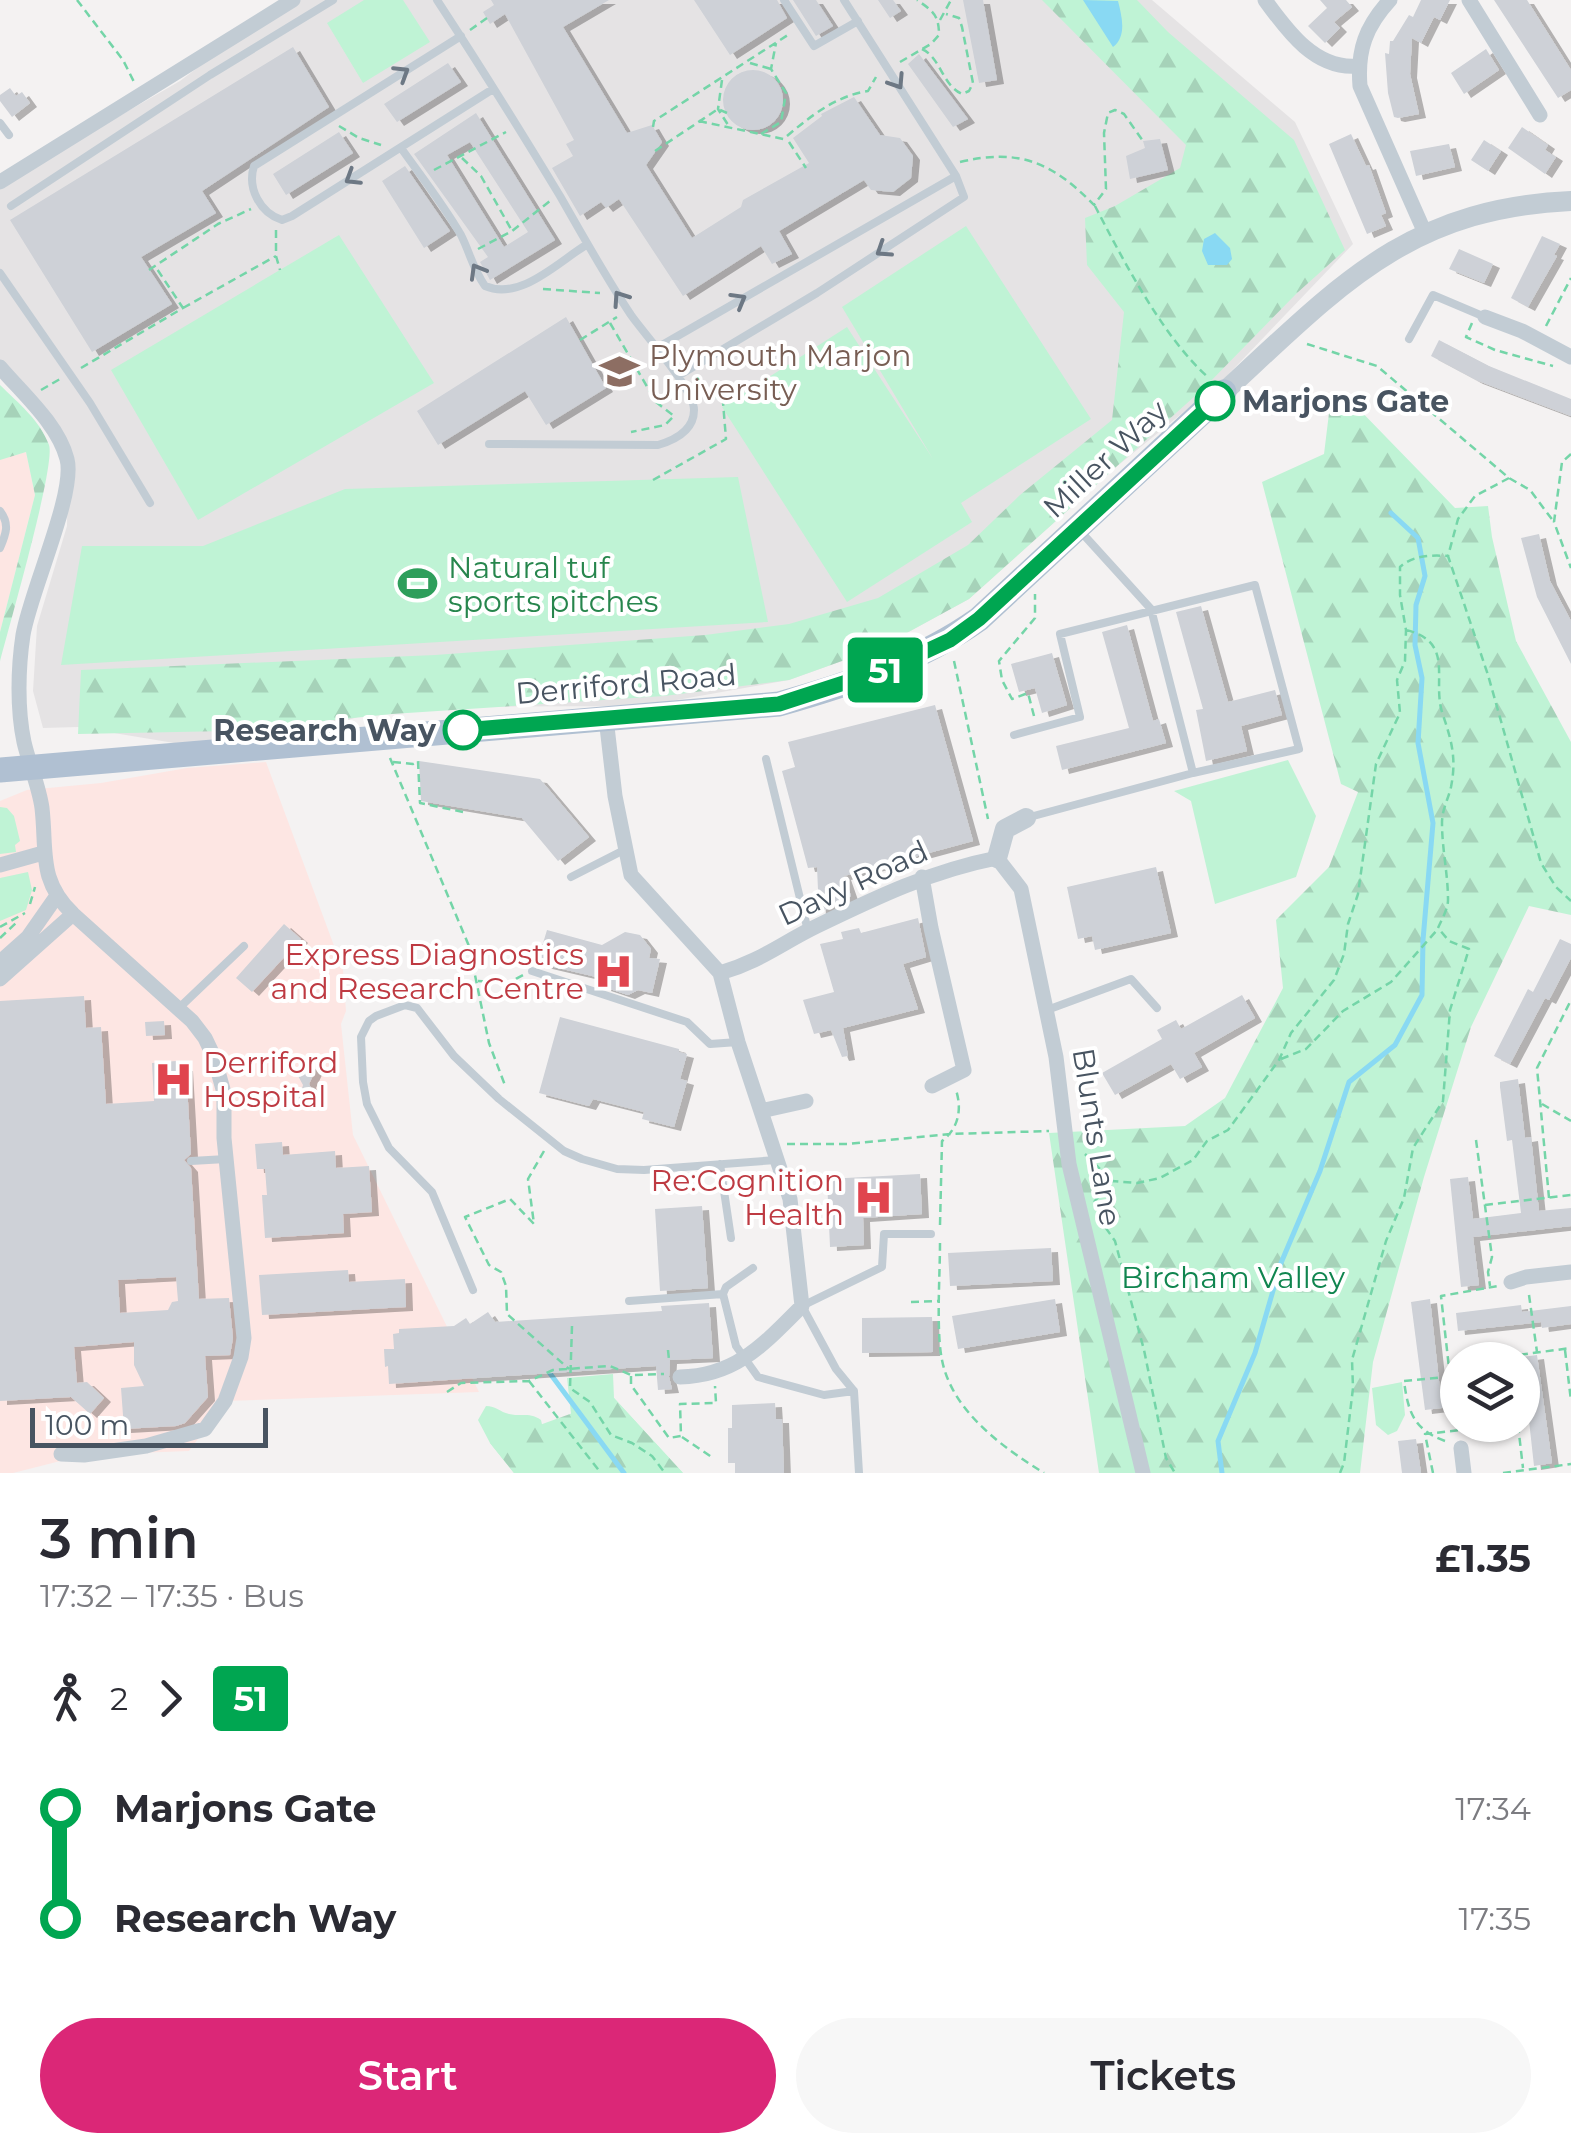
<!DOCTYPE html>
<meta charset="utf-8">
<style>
body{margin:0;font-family:Montserrat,sans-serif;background:#f7f7f7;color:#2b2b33;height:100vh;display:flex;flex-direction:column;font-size:38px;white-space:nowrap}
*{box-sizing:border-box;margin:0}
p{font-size:32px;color:#7c7c81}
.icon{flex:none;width:55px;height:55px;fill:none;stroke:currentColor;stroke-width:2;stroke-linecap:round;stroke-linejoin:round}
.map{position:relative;height:1473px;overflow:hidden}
.drawer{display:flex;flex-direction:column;background:#fff;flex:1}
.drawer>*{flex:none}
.badge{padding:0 20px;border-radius:8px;font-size:35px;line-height:65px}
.fabs{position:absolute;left:1440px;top:1342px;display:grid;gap:20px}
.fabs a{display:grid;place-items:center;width:100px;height:100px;border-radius:50%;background:#fff;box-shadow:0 2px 8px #0004;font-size:50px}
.scale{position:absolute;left:30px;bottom:25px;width:238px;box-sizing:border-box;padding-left:10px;border:5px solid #485461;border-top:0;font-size:28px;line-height:35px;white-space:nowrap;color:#485461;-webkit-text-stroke:8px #fff;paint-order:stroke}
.map>.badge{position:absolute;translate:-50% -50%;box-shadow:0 0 0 5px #fff}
.legs{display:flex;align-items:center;gap:15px;height:110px;padding:0 40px;font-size:32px}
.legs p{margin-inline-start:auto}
.headline{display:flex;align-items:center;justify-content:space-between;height:170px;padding:0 40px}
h1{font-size:55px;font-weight:600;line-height:75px}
.button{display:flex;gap:20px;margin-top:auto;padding:20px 40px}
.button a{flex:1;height:115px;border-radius:60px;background:#db2777;color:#fff;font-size:40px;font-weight:600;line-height:115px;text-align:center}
.button a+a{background:#f7f7f7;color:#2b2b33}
ul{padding:0 40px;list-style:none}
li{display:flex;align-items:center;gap:35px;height:110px;font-size:38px}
li i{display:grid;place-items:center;width:15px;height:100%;margin:0 12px;background:currentColor}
li i::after{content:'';width:25px;height:25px;margin:-12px;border:8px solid;border-radius:50%;background:#fff}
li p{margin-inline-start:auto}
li:first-child i{background:linear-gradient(#0000 50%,currentColor 0)}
li:last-child i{background:linear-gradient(currentColor 50%,#0000 0)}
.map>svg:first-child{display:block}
.education{fill:#e5e3e4}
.medical{fill:#fde6e3}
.green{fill:#bff3d5}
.forest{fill:url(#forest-firs)}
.water{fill:#89d9f3}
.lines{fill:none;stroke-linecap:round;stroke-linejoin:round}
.stream{stroke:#89d9f3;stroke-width:5}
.building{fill:#ced1d7;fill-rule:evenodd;filter:url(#shadow)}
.path{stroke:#74d5a8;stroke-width:2.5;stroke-dasharray:8 5;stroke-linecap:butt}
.service{stroke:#c2ccd4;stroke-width:8}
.minor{stroke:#c2ccd4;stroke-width:15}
.tertiary{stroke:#c2ccd4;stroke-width:20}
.primary{stroke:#b0c0d2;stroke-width:25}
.oneway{stroke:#6d7884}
.line-1-casing{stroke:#fff;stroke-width:22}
.line-1{stroke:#00a651;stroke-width:15}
.stop-1-dot{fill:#fff;stroke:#00a651;stroke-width:5}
.labels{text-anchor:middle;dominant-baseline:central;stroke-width:8;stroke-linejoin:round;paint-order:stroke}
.education-label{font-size:30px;fill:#785e54;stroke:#fff;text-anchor:start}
.stop-label{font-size:30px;font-weight:bold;fill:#485461;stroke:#fff;text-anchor:start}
.street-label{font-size:30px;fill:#485461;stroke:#fff}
.leisure-label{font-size:30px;fill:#27864d;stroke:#fff;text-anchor:start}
.health-label{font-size:30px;fill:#be3a42;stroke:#fff;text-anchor:end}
.park-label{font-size:30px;fill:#10854f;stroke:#fff}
</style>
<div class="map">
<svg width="1571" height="1473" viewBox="0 0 1571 1473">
<defs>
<pattern id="forest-firs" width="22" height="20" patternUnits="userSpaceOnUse" patternTransform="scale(2.5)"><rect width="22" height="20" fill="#bff3d5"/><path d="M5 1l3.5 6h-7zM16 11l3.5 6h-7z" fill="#a6d2b9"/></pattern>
<filter id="shadow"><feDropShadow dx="7" dy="4" stdDeviation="0" flood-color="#0004"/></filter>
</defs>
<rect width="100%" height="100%" fill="#f4f2f2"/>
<path class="education" d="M287,0H1152L1295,122L1353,244L1222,381L1116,467L969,599L881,647L789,680L643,706L391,707L295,736L192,746L78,727L43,728L33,691L37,626L67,526L68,462L0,362V185L180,81Z"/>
<path class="medical" d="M26,452L35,495L0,632V459Z
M266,762L343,970L346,1011L341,1024L353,1135L479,1392L226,1401L189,1451L84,1455L13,1473H0V801L27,790L101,783L187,768Z"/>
<path class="green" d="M364,0H403L430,42L363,83L327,23Z
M966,226L1091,419L961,503L972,522L847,602L722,407L847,327L933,459L842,307Z
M339,235L434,383L198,520L111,370Z
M738,477L768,622L61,665L82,546H203L345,489Z
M1288,760L1316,816L1296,877L1215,904L1191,801L1174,791Z
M0,807L7,808L14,816L20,841L15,845L16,852L0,854Z
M28,872L32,890L26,910L0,921V878Z
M613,1374L614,1398L683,1473L574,1440L567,1378Z
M1402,1382L1405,1415L1397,1431L1388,1435L1376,1425L1372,1388Z
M486,1406C496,1406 500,1412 509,1414C522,1417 529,1412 541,1420L543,1429L514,1473L490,1443L478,1420Z"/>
<path class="forest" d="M1042,0H1137L1168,32L1294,140L1345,250L1297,293L1205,387L969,599L881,647L789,680L664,696L392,714L227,731L78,734L81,670L435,655L705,635L789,624L878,598L968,545L1020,495L1112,420L1124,312L1087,265L1085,218L1115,206L1180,168L1186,145Z
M0,385C18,403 40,420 49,445C56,465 8,630 0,662V632L35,495L26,452L0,460Z
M1351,401L1455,508L1488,506L1492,537L1516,641L1571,742V915L1529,906L1471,1027L1424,1177L1373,1362L1360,1473H1099L1049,1133L1185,1126L1225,1098L1283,988L1276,920L1329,867L1358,792L1341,784L1262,482L1324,454L1330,405Z
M614,1398L683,1473H514L490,1443Z"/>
<path class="water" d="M1083,0L1118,1C1122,17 1127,36 1113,47Z
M1215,233L1230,248L1232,259L1227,265H1208L1202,251L1204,239Z"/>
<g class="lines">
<path class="stream" d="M546,1368L624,1473
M1222,1473L1218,1441L1255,1353L1281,1263L1320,1171L1349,1082L1395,1045L1422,995L1423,940L1433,823L1418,743L1422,678L1415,645L1416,605L1425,576L1418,538L1391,513"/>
</g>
<path class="building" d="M491,0H609L563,27L627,133L652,125L662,142L646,165L692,238L741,207L743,200L809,163L793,138L822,116L821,114L854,97L880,135L900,138L913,156L911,178L893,192L871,190L864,180L779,231L792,254L772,264L761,246L683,296L619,199L606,208L601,202L580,216L552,168L573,156L566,144L574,140L505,14L490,24L483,12L494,5Z
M694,0H777L787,18L730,55Z
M793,0H816L833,26L816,36Z
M878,0H893L901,11L890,18Z
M963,0H983L997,80L979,83Z
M1320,0H1346L1352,7L1334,22L1340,28L1325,43L1308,26L1327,8Z
M1421,0H1450L1440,20L1434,17L1421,43L1412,38L1410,74L1419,114L1398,118L1394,117L1388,93L1385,53L1389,54L1390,41H1393L1409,15L1413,17Z
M1494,0H1527L1571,70V90L1558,98Z
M293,47L329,107L202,191L216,213L141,257L172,304L92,352L10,220Z
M1486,49L1499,70L1464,94L1451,73Z
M919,54L968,119L953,127L908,64Z
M448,63L461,82L397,122L384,104Z
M723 100a30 30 0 1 1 60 0a30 30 0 1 1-60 0Z
M10,88L16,96L22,92L30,103L12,117L0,101V95Z
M476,113L555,240L490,280L480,262L488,257L414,154ZM470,142L528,232L504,247L447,155Z
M1522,127L1548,145L1545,150L1556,157L1545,174L1508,148Z
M339,132L353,153L286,195L273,174Z
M1351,134L1366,166L1369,165L1386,213L1381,215L1386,226L1367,234L1329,144Z
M1160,139L1168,170L1130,179L1126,156L1145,148L1143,141Z
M1484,140L1501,151L1488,171L1471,160Z
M1449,144L1455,167L1416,176L1410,151Z
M405,166L450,231L424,248L382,181Z
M1542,236L1560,244L1554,255L1557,256L1528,307L1511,298Z
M1459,249L1493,264L1484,283L1449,269Z
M566,317L606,388L546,425L525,391L438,445L417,411Z
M1439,340L1489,366L1571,399V416L1476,380L1431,356Z
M1539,534L1550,581L1571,621V664L1537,597L1521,538Z
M1201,606L1228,702L1275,690L1282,715L1241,726L1247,751L1206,761L1196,710L1203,709L1176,612Z
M1127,625L1153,721L1159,719L1166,743L1062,770L1056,746L1129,728L1102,632Z
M1052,653L1067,705L1042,713L1035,688L1019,692L1011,664Z
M935,705L973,841L844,876L851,896L819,913L817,867L808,868L782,771L795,767L788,742Z
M419,761L540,779L589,837L558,861L522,818L421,801Z
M1156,867L1171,933L1095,950L1092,936L1078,939L1067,887Z
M918,918L926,957L903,964L918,1009L843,1028L848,1056L842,1057L831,1030L814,1034L803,1000L834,992L820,944L843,939L841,932L859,928L861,933Z
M284,924L301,939L252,992L236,978Z
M547,930L602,945L625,932L640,935L651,949L649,958L660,959L652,993L638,990L628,995L604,987L605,979L537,963Z
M1560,939L1571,944V958L1549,1000L1545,998L1510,1064L1494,1056L1528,989L1533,992Z
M1242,995L1255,1018L1194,1053L1202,1067L1180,1079L1171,1064L1115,1095L1102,1073L1162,1039L1157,1030L1176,1020L1181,1029Z
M84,996L86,1028L101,1027L106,1104L154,1101L152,1063L176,1061L177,1067H186L191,1154L184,1160L191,1168L199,1299L229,1298L233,1338L230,1355L205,1356L208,1397L185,1423L176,1426L124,1429L121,1388L144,1386L134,1365V1342L74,1347L77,1383L87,1382L104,1398L90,1414L71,1397L0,1401V1001ZM176,1277L178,1301L172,1302L168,1310L120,1313L118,1280Z
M560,1017L679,1049V1052L687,1054L680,1079L687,1081L674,1127L642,1119L644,1112L593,1099L589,1106L539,1093Z
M164,1021L165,1035L146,1036L145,1022Z
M307,1064L315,1071L309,1084L316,1097L309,1104L299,1099L303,1085L297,1074L301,1066Z
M1518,1079L1525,1138L1531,1137L1539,1211L1571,1208V1226L1473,1237L1479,1285L1461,1287L1450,1179L1468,1177L1473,1219L1521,1213L1512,1140L1507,1141L1500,1087V1082Z
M282,1142L283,1155L335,1151L336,1168L369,1166L372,1212L343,1214L344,1233L265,1238L262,1195H267L265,1169H257L255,1144Z
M920,1174L922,1214L863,1218L864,1245L830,1247L827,1179Z
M702,1206L708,1288L660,1291L655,1209Z
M1051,1248L1053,1281L950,1286L948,1253Z
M348,1270L349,1282L405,1279L406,1307L262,1315L259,1275Z
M1055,1299L1060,1332L958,1349L952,1316Z
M1430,1299L1440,1390L1458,1388V1406L1425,1410L1411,1302Z
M709,1303L713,1358L670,1360L669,1377L672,1389L658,1390L656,1366L389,1384L388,1366L385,1367L384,1349H394L393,1334L399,1333V1329L454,1326L466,1318L470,1324L488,1312L495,1322L662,1311L661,1306Z
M1521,1305L1522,1312L1571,1306V1324L1542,1328L1541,1322L1458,1331L1456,1313Z
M932,1317L933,1352L862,1353V1318Z
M1537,1355L1552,1463L1534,1466L1522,1357Z
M775,1403L776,1419H782L784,1473H735V1463H728V1428H732V1405Z
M1416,1439L1421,1473H1402L1398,1441Z"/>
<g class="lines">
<path class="path" d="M77,0L123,60L134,82
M940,20L951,0
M470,30L487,18
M922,49C941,58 942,85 962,94L969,91L973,83L962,27L959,18L946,14
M900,62L931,44L939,35C939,15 933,11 917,0
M750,63L771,69
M722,80L718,109L730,128
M699,121L788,140
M339,126L359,138L381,145
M653,127L654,121L791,33
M761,134L781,122L786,93L771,69L776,43
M787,136C812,115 836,96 868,91L876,77
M789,142L806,168
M655,151L718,109L727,113
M462,158L481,176L511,229
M960,162C1019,148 1052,162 1094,205L1106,189L1104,133L1108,113L1115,110L1124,114L1143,141
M434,170L506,132
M1095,206C1123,260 1164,339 1209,378
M276,230V256L280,270
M478,249L512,231L550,201
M149,270L218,224L251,209
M543,289L600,293
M183,308L276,256
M610,323L656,402L674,416L665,425L631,432
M1472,323L1466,337L1495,350L1553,366
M1546,326L1571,278
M580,340L617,317
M1307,344L1377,366L1509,478L1530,490L1554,522
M81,368L183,308L155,266
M698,377L707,390L723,402L741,389
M41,390L60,379
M1571,454L1562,462L1554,522L1571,568
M1509,478L1475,496L1458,519L1448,556L1488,675L1541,863L1556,887L1571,901
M653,480L726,439L723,402
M954,661L988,819
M1034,716L1028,693L1012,699L1002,680L999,661L1035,618V594
M390,758L469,946L489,1043L506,1088
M393,762L413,764L418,761L420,803L463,812
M30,904L35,887
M0,927L25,913
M0,938L17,922
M478,981L508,983L523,975
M1281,1059L1306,1049L1343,1011L1391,982L1438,929
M1542,1104L1571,1121
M1476,1140L1492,1257L1488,1272L1490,1286
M787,1144H847L951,1134L1049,1131
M544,1151L528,1179L534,1224L510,1199L465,1217L489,1265L501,1272L506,1286L507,1314L569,1369
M1085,1154L1111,1180
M1549,1198L1537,1068L1571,1000
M1094,1202L1112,1181L1137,1183L1160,1178L1193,1160L1207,1141L1228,1130L1279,1060L1291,1033L1334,980L1344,954L1348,924L1358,894L1376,764L1400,713L1397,680L1405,661L1406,630L1400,595V567C1413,555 1432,555 1448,556
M1485,1205L1571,1195
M1098,1217L1115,1241L1144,1350L1166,1458L1175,1473
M940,1225L942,1141C959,1128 962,1109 956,1090
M940,1243C940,1275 936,1331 942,1360C952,1411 1002,1447 1044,1473
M1529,1295L1537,1352
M911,1302L939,1301
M572,1326L570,1388L590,1402L611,1435L632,1443L652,1456L665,1473
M668,1350L669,1360
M1565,1350L1571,1401
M1511,1360V1356L1571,1348
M631,1376V1385L669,1438L681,1436L680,1404L716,1403L715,1386
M1450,1377L1441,1296L1498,1286
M529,1381L601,1473
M447,1392L461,1383L529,1381L553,1370L610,1366L631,1375L664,1374
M1518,1425L1523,1468
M682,1437L713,1458
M1445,1441C1414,1430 1408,1412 1404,1381L1458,1376
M1340,1473L1344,1463L1353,1388L1352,1360L1386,1241L1404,1198L1413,1148L1443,1101L1450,1010L1469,949L1449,941L1438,928C1442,919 1448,909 1448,900C1448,874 1442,849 1442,823C1442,809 1448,800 1451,787C1457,757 1451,739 1442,712C1432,679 1455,642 1406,630
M1433,1473L1425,1434L1506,1425
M1503,1473L1571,1464"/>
<path class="service" d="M437,0C479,64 520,130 560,196C583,236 605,276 631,315C645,335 694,389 694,410C694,431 675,440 658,445L489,444
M784,0L814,46L858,21
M461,36L254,166C247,188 260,213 282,220L292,216L493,89
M0,123L9,135
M401,148C421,176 443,204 461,235C470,253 473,269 485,286C520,301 557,263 586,245
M11,206L210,75L333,0
M0,273L90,403L150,503
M1409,339L1433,295L1485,317
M655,349L956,176
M678,376L817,293L964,197L956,176L844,0
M0,511C10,524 6,534 0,548
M1014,735L1080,717L1060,634L1255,585L1299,749L1193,773
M766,759L808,931
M1026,818L1193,773L1151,609L1082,533
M571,877L624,850
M532,971L687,1022L710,1044L738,1042
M179,1008L244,946
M1047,1010L1131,979L1157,1008
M191,1161L226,1159
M720,1164L731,1238
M753,1268L726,1287L723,1294L736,1346L758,1377L824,1395L854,1391
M473,1290L432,1192L389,1148L367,1104L363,1082L361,1037L369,1021L376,1016L405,1005L417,1008L454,1056L499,1099L564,1151L582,1159L617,1169L644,1170L776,1160
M629,1301L723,1294
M859,1473L854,1391L836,1369L802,1306L882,1267L884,1234H931"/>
<path class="minor" d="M1265,0C1288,32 1316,70 1358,66
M1390,0C1366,26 1357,50 1360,86L1425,233
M1469,0L1540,115
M0,182L293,0
M1485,317L1522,331L1571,357
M0,367C22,393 58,424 67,459C76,493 30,592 23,635C18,668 17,709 24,742C29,764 39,786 42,808C47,852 38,880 73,914L192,1021L205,1038L214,1057L224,1093V1138L244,1338L241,1357L225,1401L205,1429L146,1446L84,1455L61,1454
M606,718L615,796L631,875L720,973L738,1042L790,1199L802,1306C764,1344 736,1376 680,1377
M0,865L43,853
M922,877L931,928L964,1070L932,1086
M0,962L28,937L56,897
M720,973C759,962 782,943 817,926C877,897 931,871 997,858L1021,889L1056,1057L1069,1164L1143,1473
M0,979L73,914
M761,1111L806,1101
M1511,1282L1526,1277L1571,1272
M1461,1448L1464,1473"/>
<path class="tertiary" d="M1224,392C1337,288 1407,208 1571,201
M997,858L1005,829L1026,818"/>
<path class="primary" d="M0,770L779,704C850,684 918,662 979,619L1224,392"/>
</g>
<defs><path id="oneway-chevron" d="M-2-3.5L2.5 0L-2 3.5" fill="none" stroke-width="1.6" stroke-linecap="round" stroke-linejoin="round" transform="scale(2.5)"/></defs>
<g class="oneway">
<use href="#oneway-chevron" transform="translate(402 73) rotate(-32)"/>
<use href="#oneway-chevron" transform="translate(897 82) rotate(57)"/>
<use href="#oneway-chevron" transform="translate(352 178) rotate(148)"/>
<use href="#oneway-chevron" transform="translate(883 250) rotate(147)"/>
<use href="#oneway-chevron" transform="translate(477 271) rotate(-120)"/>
<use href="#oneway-chevron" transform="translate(620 298) rotate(-124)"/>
<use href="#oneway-chevron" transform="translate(739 300) rotate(-30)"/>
</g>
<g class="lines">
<defs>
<path id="line-1" d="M463,730L779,704L890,668L950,640L979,619L1215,401"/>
</defs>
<use href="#line-1" class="line-1-casing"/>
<use href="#line-1" class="line-1"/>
</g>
<defs>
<symbol id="university-bare" viewBox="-9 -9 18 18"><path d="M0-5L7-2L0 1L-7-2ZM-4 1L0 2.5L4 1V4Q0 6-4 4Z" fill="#8d6e63" stroke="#fff" stroke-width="2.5" paint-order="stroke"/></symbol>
<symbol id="stadium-bare" viewBox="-9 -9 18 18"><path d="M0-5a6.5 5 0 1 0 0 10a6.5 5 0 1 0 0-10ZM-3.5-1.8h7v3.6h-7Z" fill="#2e9e5b" stroke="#fff" stroke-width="2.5" paint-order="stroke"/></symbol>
<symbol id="hospital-bare" viewBox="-9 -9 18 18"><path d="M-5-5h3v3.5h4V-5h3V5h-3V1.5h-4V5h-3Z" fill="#e0444e" stroke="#fff" stroke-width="2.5" paint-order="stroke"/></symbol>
</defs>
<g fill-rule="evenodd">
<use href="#university-bare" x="592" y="344" width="55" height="55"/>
<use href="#stadium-bare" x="390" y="556" width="55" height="55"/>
<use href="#hospital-bare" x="586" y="944" width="55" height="55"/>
<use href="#hospital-bare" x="146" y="1052" width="55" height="55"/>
<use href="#hospital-bare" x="846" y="1170" width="55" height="55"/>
</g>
<g class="stop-1-dot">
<circle cx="1215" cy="401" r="18"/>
<circle cx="463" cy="730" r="18"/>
</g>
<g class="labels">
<g class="education-label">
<text x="649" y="355">Plymouth Marjon<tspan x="649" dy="34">University</tspan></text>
</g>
<g class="stop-label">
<text x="1242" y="401">Marjons Gate</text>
<text x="436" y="730" text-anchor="end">Research Way</text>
</g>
<g class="street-label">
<text transform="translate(1105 459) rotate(-43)">Miller Way</text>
<text transform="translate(626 684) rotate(-5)">Derriford Road</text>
<text transform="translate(853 883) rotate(-25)">Davy Road</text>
<text transform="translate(1097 1137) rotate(81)">Blunts Lane</text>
</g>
<g class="leisure-label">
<text x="448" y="567">Natural tuf<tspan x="448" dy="34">sports pitches</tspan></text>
</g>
<g class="health-label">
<text x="584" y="954">Express Diagnostics<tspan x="584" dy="34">and Research Centre</tspan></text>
<text x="203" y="1062" text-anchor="start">Derriford<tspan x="203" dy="34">Hospital</tspan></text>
<text x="844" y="1180">Re:Cognition<tspan x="844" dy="34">Health</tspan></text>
</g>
<g class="park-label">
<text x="1233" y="1277">Bircham Valley</text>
</g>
</g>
</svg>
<div class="fabs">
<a><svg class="icon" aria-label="layers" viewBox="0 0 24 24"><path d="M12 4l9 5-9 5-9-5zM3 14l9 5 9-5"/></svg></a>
</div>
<div class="scale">100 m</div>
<b class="badge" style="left:885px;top:670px;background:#00a651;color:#fff">51</b>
</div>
<section class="drawer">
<div class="headline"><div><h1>3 min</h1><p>17:32 – 17:35 · Bus</p></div><b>£1.35</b></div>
<div class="legs"><svg class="icon" aria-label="walk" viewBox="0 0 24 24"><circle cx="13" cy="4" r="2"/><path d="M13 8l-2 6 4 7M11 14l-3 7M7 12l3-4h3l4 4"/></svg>2<svg class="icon" aria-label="forward" viewBox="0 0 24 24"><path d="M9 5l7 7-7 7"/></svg><b class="badge" style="background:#00a651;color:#fff">51</b></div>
<ul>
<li><i style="color:#00a651"></i><b>Marjons Gate</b><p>17:34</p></li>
<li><i style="color:#00a651"></i><b>Research Way</b><p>17:35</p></li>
</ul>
<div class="button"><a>Start</a><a>Tickets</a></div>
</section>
